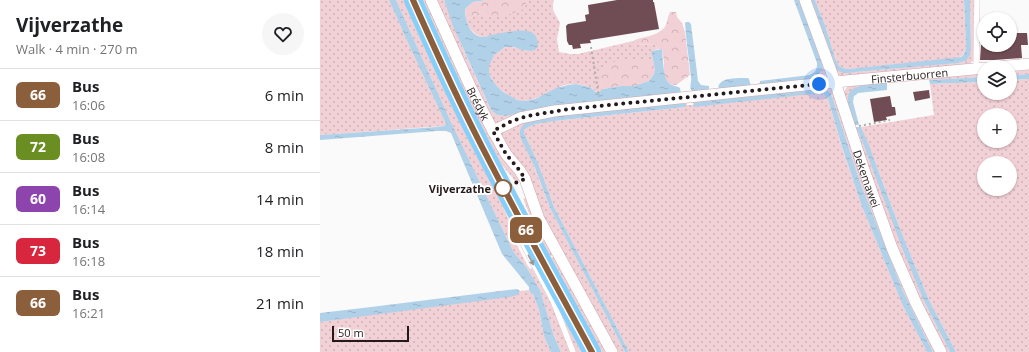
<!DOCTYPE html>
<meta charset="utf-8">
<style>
body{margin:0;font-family:"Open Sans",sans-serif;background:#f6f6f6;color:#202124;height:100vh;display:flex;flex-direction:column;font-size:15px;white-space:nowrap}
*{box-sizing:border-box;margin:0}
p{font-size:13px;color:#757577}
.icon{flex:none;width:22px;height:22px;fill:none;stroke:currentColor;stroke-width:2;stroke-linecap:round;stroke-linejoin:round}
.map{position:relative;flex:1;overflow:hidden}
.side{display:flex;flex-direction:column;background:#fff;width:320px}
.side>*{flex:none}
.badge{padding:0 8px;border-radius:6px;font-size:14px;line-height:26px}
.controls{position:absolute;left:657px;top:12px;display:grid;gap:8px}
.controls a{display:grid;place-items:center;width:40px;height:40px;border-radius:50%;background:#fff;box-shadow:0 1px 3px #0004;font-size:20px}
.scale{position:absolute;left:12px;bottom:10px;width:77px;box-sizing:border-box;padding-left:4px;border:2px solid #25191b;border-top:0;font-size:11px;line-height:14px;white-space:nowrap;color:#25191b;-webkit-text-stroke:3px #fff;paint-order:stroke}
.you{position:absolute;width:20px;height:20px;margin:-10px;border:3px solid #fff;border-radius:50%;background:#1a73e8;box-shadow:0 0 0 6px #1a73e833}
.map>.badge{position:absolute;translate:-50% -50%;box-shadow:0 0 0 2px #fff}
.round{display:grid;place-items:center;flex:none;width:42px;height:42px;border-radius:21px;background:#f6f6f6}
.summary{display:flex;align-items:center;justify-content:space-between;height:68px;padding:0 16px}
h1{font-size:19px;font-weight:700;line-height:30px}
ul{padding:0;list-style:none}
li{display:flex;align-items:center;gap:12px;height:52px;padding:0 16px;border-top:1px solid #e0e0e0}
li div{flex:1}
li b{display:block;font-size:15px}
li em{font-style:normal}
li .badge{min-width:44px;font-weight:700;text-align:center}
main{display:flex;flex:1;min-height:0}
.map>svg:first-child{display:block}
.green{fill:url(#green-dots);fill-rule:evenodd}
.forest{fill:url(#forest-crowns)}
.water{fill:url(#water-ripples)}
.building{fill:#704d54}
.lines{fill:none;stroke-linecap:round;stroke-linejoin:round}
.service-casing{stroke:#cba9af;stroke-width:6}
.minor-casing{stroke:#cba9af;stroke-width:12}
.primary-casing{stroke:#d8d6d6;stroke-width:19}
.path{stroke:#afabac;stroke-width:2;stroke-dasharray:2 3;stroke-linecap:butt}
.service{stroke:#fff;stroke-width:5.5}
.minor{stroke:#fff;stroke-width:11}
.primary{stroke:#87cffb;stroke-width:18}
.oneway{fill:#9d9898}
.line-casing{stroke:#fff;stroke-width:9}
.line{stroke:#8b5e3c;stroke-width:6}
.walk{stroke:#25191b;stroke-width:4;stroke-dasharray:0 7.2}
.stop-dot{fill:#fff;stroke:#8b5e3c;stroke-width:2}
.labels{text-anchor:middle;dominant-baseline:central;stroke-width:4;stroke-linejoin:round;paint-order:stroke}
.street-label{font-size:11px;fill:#25191b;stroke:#fff}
.stop-label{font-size:11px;font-weight:bold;fill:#25191b;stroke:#fff;text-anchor:end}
</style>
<main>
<section class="side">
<div class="summary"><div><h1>Vijverzathe</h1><p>Walk · 4 min · 270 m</p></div><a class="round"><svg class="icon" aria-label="heart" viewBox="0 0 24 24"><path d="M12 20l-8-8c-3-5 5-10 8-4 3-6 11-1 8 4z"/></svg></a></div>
<ul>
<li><span class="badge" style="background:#8b5e3c;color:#fff">66</span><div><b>Bus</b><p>16:06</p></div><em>6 min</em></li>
<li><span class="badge" style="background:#6b8e23;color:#fff">72</span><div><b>Bus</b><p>16:08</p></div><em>8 min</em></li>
<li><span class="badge" style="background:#8e44ad;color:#fff">60</span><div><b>Bus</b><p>16:14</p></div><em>14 min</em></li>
<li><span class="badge" style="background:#d7263d;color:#fff">73</span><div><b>Bus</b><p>16:18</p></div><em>18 min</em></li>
<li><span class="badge" style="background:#8b5e3c;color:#fff">66</span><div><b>Bus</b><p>16:21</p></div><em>21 min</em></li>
</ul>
</section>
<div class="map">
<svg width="709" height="352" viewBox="0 0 709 352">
<defs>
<pattern id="green-dots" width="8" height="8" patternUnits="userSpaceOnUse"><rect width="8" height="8" fill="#f1d0d6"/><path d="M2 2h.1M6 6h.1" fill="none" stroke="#ceb2b7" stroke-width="1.8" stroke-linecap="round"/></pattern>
<pattern id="forest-crowns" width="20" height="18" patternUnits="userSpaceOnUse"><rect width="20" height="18" fill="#f1d0d6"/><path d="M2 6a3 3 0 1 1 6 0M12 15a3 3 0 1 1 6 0" fill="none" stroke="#ceb2b7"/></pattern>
<pattern id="water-ripples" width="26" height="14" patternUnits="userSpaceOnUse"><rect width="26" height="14" fill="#b1d1e9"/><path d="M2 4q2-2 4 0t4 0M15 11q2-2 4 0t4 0" fill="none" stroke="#98b3c7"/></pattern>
</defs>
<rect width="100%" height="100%" fill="#fafafa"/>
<path class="green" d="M0,0H69L88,43L126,124L124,126L0,135Z
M76,0H86L176,187L182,205L196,236V238L194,239L206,263L210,269L212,268L233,308L250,352H241L234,336L220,290L207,268L193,251L131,122Z
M99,0H107L201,180L196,182L169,149Z
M115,0H124L144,51L171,110L177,115L185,116L227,108L178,124L174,123L172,121Z
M207,0H234L233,3V10L240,23L237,39L239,52L250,54H258L313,41L315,44L335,45L338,49L331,51L333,60L331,61L294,62L280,79L283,89C282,90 279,92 278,92C275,92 273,88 270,87C266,86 259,84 255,84C235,83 221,101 203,101C198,101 194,98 189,96C175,87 159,69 175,54C178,52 182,48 186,47C196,45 204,53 215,50L176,35L162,37L157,35L152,31L148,25L146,19L150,18L160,12L163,13L166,17C171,17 176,15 182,15C193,13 204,14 207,0Z
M479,0H482L507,71L504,77L501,79L438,85V83H440L441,84C452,83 489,81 497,76C501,73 502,69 503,64Z
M495,0H644L646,48C644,54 643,56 637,58L528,69L523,68L519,66L515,58L505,25Z
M650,0H654L653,61L649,64L522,77L516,74V68L536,72L644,62L646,61L651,46Z
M709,70V74L690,75V72Z
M664,74V77L609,80L608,76Z
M709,79V352H636L608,298L579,226L562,180L541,127L614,115L610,84L664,82V93H690V80ZM664,115H690V141H664ZM664,163H690V189H664Z
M566,80L567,83L539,86L528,102L535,125L533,126L524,92L527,87L530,84Z
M509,87L512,89L618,352H613L583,291L540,182L512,96L501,89L375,102L373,105L500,93L505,95L508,99L522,148L541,204L583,306L607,352H309L292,318L234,207L218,163L204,133V130C212,123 225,123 234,121L366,107V104L249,114L228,118L200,130L230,208L305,352H296L180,138V132L204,119L366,101L367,105H373V100Z
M536,127L542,141L603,299L630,352H624L590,284L533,128Z
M202,196L203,199L206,198L235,254L228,258H227Z
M235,256L288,352H278L229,259Z
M209,290L211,294H213L219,310L224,336L231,352H0V322L199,293L200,291Z
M242,315L266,352H256Z"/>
<path class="forest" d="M167,0H207C206,3 206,7 203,9C198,14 174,17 166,17L163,13L160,12L150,18L146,19L145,9L153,2Z
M350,12H356L357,17L362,23L365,32L370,75L356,85C344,84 344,76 344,66C344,60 343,54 342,49H338L335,45L315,44L313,41C323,36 337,37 345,27C347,23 348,16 350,12Z
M333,60L335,69L334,74L329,81L314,86H301L283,89C281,84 279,79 280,74C280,72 283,67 285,65C294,58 320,63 333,60Z"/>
<path class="water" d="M69,0H76L131,122L193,251L207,268L220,290L234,336L241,352H231L224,336L219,310L213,294H211L209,290V287L182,254L131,133L126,131H117L0,140V135L117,127L124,126L126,124L88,43Z
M124,0H167L153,2L145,9C145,19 149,35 162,37C164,37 168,36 171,35C181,34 206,26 214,34C217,37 218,42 218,46L215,50L211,51L202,50L194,47H185L174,55L169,66V73L171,78L176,85L183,92L197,100L205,101L215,99L236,88L248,85L256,84L270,87L276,92H279L283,89L301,86H314L329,81L334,74L335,69L331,51L342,49C343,57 343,79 349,83C352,86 357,86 360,88L361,93L227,108L185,116L177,115L171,110L133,26Z
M474,0H479L503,65C502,69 501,73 497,76C489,81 452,83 440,84V81L490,75C496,72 497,69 497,63Z
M491,0H495L505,25L515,58L519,66L523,68L528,69L641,57L644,54L646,48L644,0H650L651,46L650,55L646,61L638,63L536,72C528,73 521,75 516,68Z
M366,22H369L371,24L378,81L381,85L389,86V90L373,92C368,88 372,83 371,77C369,59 366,41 365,23Z
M709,74V79L690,80V75Z
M664,77V82L610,84L609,80Z
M419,78H428L429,79L431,86L401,89L398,87C401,78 410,79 419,78Z
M567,83V90L538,93L534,96L533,102L539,125H535C533,117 527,106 528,97C529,83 556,84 567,83Z
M501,89C507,90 509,91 512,96L540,182L583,291L613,352H607L583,306L541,204L522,147L508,99L505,95L500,93L374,107L373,105L375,102Z
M358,104H366V107L234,121C225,123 212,123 204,130V133L218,163L234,207L292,318L309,352H305L230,208L215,168L202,141L200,135V130L203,125L206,122L249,114Z
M536,127H541L548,143L579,226L608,298L636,352H630L603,299L583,250L542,141Z
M197,289L200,291C198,296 194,296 189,297L0,322V313L51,307Z"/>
<path class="building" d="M297,0H333V2H334L339,29L270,40L271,43L260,44L261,48L253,49L252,45H249L247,41L246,26L248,24L266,21L265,15L269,14L268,5Z
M690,33H707L708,45H701L702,58L674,60H660L661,45H690Z
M609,90L610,98L595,101L593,92Z
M570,96L572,107H575L576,115L566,117L567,120L554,122L550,99Z"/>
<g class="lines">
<defs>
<path id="service" d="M656,69L657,0
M199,236L233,301L253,352"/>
<g id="minor">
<path id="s1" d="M111,0L151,88L173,131L186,154L200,171L205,179L219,219L292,352"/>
<path id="s2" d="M485,0L515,82L543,167L572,248L596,303L621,352"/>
<path d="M676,67L709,64"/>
<path id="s3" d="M173,131L200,118L234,111L515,82L664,68"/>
</g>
<path id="primary" d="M93,0C112,43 132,87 153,129C191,205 232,278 272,352"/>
</defs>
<use href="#service" class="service-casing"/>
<use href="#minor" class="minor-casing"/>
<use href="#primary" class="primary-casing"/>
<path class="path" d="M271,47L279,97
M539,126L570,120"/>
<use href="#service" class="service"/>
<use href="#minor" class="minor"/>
<use href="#primary" class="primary"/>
</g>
<defs><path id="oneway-solid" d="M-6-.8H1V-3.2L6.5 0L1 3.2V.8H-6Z"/></defs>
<use class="oneway" href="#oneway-solid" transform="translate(211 260) rotate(61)"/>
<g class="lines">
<defs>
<path id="line" d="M93,0C112,43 132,87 153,129C191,205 232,278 272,352"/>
</defs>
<use href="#line" class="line-casing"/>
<use href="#line" class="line"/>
<path class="walk" d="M183,188L205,179L200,171L186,154L173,131L192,121L207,116L249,109L499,84"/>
</g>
<circle class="stop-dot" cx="183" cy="188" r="8"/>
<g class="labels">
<g class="street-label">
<text stroke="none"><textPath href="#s3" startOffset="422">Finsterbuorren</textPath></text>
<text stroke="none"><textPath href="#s1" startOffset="114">Brédyk</textPath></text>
<text stroke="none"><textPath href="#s2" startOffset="189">Dekemawei</textPath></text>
</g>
<g class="stop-label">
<text x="171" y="188">Vijverzathe</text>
</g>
</g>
</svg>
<div class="controls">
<a><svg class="icon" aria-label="locate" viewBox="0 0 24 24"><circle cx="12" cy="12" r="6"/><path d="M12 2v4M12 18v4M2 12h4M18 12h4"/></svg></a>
<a><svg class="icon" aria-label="layers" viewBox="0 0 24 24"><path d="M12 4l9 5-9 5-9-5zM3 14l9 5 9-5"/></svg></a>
<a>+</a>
<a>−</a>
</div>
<div class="scale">50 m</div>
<div class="you" style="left:499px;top:84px"></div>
<b class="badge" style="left:206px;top:230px;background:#8b5e3c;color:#fff">66</b>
</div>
</main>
